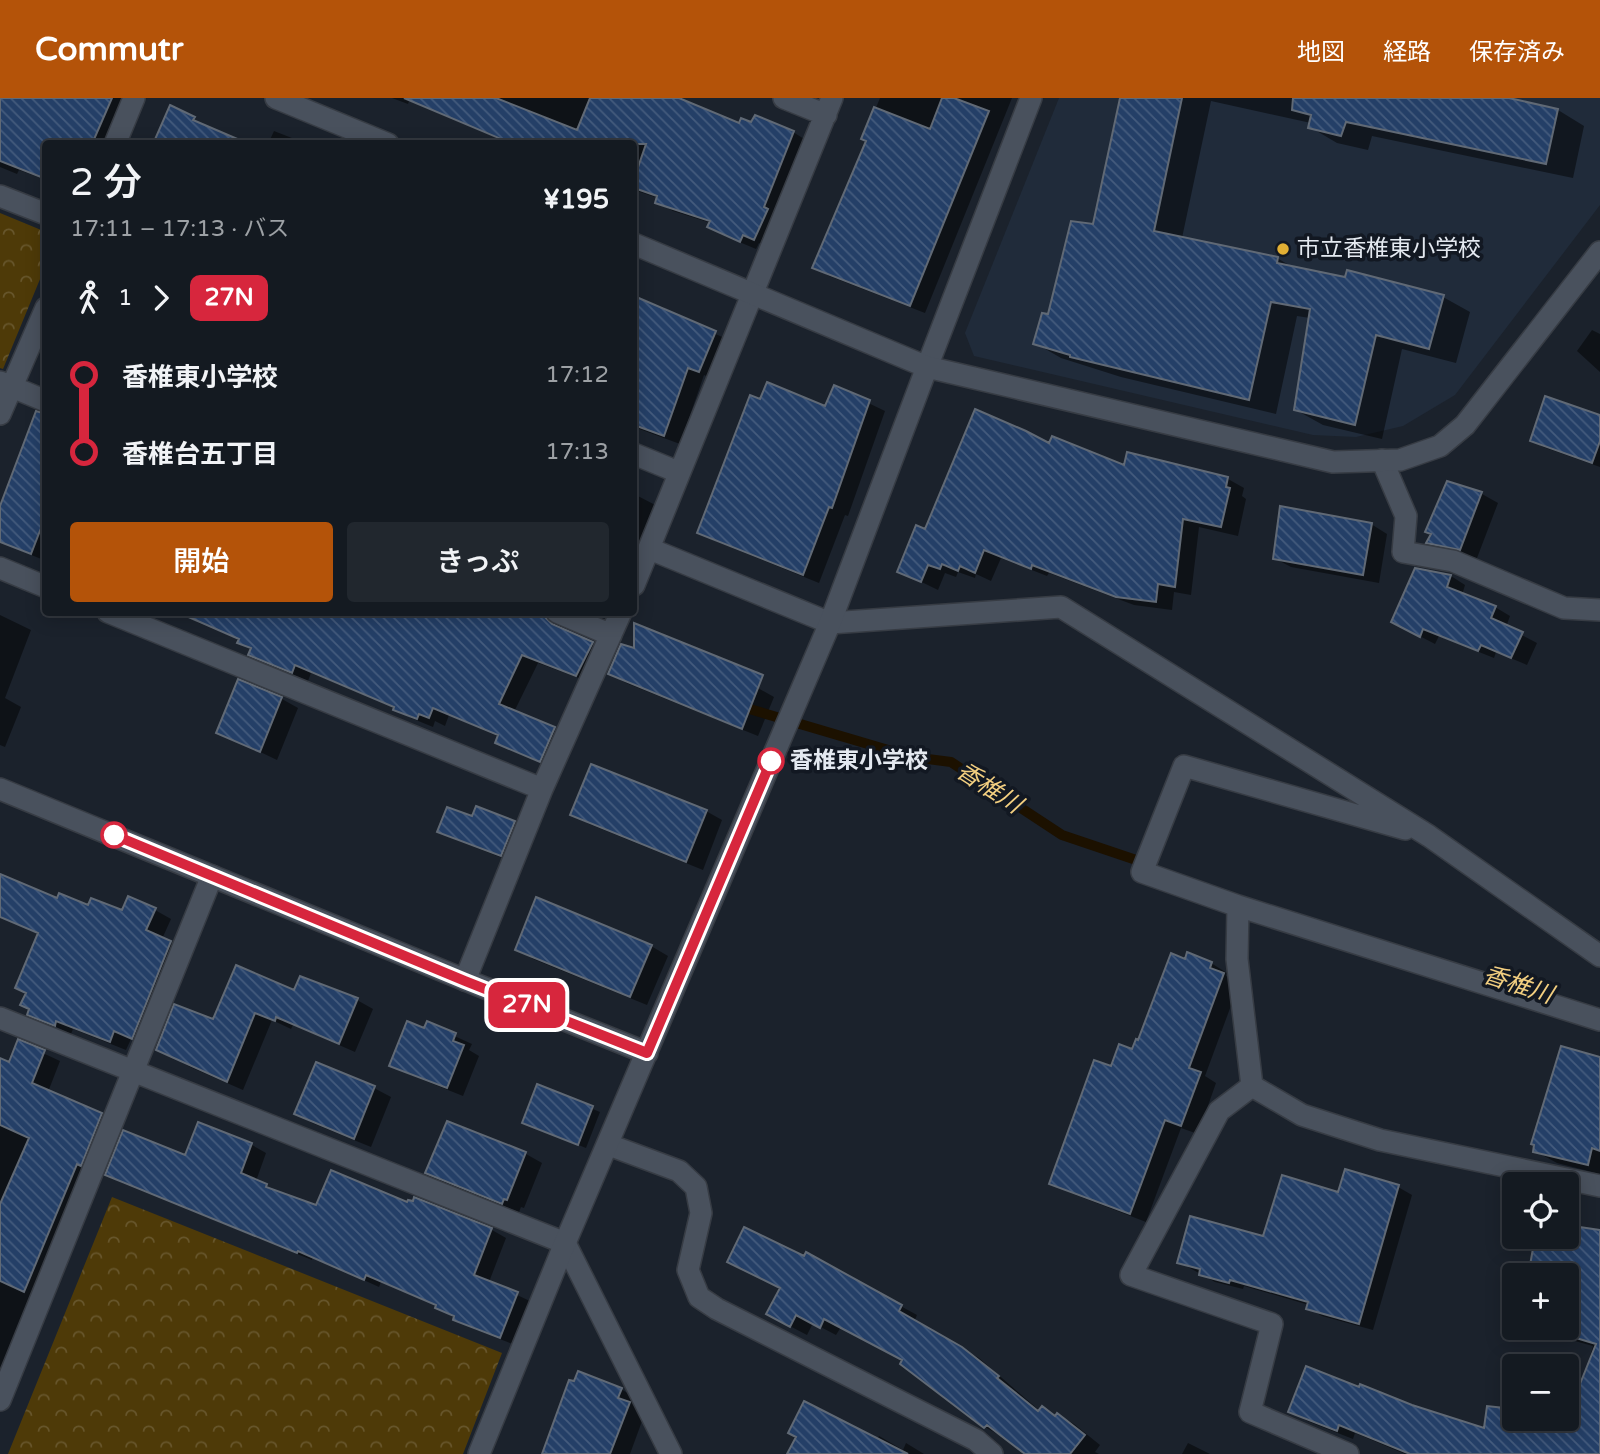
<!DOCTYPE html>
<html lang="ja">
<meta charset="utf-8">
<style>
body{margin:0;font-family:"Varela Round","Noto Sans JP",sans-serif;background:#21272e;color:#f1f3f6;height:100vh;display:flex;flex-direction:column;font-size:26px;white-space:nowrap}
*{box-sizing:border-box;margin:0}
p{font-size:23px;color:#9da1a5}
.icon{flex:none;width:38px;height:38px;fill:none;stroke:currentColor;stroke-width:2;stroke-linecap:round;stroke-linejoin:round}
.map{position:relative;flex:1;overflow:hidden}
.details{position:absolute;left:42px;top:42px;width:595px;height:476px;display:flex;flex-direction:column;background:#141a21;border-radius:7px;box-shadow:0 4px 18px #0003,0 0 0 2px #33383f}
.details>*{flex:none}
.badge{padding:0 14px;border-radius:10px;font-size:24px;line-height:46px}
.controls{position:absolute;left:1502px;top:1074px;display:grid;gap:14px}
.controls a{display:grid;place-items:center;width:77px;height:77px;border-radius:7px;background:#141a21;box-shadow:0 4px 18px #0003,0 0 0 2px #33383f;font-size:35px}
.map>.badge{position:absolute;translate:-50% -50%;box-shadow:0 0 0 4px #fff}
.legs{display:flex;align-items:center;gap:10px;height:77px;padding:0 28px;font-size:23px}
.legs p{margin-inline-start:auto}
.head{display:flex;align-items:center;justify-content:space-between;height:119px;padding:0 28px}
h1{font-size:38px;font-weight:600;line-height:52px}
.button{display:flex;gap:14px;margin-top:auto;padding:14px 28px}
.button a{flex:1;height:80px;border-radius:7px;background:#b45309;color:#fff;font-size:28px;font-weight:600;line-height:80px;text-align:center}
.button a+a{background:#21272e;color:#f1f3f6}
ul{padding:0 28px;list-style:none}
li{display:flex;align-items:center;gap:24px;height:77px;font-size:26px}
li i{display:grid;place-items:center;width:10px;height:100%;margin:0 9px;background:currentColor}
li i::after{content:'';width:18px;height:18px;margin:-9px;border:5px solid;border-radius:50%;background:#141a21}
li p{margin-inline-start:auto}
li:first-child i{background:linear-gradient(#0000 50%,currentColor 0)}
li:last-child i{background:linear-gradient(currentColor 50%,#0000 0)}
header{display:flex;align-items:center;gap:42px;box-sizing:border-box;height:98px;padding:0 35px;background:#b45309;color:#fff}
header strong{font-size:33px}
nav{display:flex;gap:38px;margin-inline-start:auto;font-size:24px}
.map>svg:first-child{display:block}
.built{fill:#202b3a}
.forest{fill:url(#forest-crowns)}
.shadow{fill:#0007}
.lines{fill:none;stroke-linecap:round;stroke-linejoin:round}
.stream{stroke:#1c1100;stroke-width:10}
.building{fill:url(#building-back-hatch);stroke:#606975;stroke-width:2}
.service-casing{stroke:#373c44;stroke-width:24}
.minor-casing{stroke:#373c44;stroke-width:24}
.tertiary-casing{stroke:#373c44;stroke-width:24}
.service{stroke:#49515d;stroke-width:21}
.minor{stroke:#49515d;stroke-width:21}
.tertiary{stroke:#49515d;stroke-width:21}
.line-1-casing{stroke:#fff;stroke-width:16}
.line-1{stroke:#d7263d;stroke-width:10}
.poi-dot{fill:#e1af34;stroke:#121822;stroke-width:2.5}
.stop-1-dot{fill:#fff;stroke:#d7263d;stroke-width:3.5}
.labels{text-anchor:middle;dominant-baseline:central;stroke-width:7;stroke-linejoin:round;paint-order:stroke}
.poi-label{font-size:23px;fill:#e4e9f0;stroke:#121822;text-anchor:start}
.stop-label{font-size:23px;font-weight:bold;fill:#e4e9f0;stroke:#121822;text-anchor:start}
.water-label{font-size:24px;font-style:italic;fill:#f3cf80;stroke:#121822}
</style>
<header>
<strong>Commutr</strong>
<nav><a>地図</a><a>経路</a><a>保存済み</a></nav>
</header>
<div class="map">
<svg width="1600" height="1356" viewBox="0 0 1600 1356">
<defs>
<pattern id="forest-crowns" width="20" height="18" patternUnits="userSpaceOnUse" patternTransform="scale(1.75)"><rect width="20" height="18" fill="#4e3a08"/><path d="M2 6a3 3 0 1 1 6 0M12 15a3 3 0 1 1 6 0" fill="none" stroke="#67562c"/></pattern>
<pattern id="building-back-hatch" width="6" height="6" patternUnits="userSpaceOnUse" patternTransform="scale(1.75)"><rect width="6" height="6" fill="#243f67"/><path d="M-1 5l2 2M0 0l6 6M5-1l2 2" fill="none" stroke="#445b7d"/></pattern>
</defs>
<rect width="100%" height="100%" fill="#1b222c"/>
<path class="built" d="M1059,0H1600V107L1455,297L1403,328L1356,339L1313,337L974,258L965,235Z"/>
<path class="forest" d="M0,115L46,134L45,169L3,271L0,270Z
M112,1099L502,1255L463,1356H8Z"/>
<path class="shadow" d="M0,0H127L104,46H46V82L19,72L17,76L0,69Z
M392,0H674L740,27L793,34L809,44L771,150L759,145L756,151L725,138L709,129L711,125L673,113L657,104L658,100L634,92V46H511L409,3L408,6Z
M880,0H1012L925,215L829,178L814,169L868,43L863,41Z
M1122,0H1500L1558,12L1584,28L1573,80L1372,38L1368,52L1337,45L1310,29L1311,25L1211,3L1182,140L1277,160L1294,170L1443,199L1470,214L1456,265L1402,251L1382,341L1323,327L1296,312L1310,220L1297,218L1276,316L1121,279L1061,260L1035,245L1095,128Z
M274,33L297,42L302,46H268Z
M634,198L663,209L678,219L731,243L715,282L704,277L680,346L634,329Z
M1592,232L1600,236V274L1577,253Z
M835,289L885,313L848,418L845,417L819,485L715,443L699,434L761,304L826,310Z
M1600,319V369L1543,349L1532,342Z
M46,343V463L0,444V412Z
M1050,348L1125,369L1128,356L1228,381L1244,390L1242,398L1246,401L1238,438L1199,429L1191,497L1174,494L1172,512L1134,507L1049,475L1047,478L1001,460L991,483L976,476L975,480L958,474L956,479L945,475L938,492L899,473L926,434Z
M1448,385L1482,396L1498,405L1477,460L1445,453L1429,444Z
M634,396L663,411L634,490Z
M1371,426L1387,436L1379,485L1291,469L1274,460Z
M1451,478L1465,487L1462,497L1495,509L1510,518L1506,529L1537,545L1527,567L1496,554L1494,560L1439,538L1435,546L1408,532Z
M181,514H546L560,522L562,532L608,554L592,585L538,565L514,614L570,640L556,671L513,653L497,644L499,639L449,617L445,628L435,623L433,629L411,620L396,610L311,575L308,583L266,565L250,556L252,551L239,544L240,542L199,525Z
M0,517L31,532L5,600L21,609L5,649L0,647Z
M610,576L758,590L774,599L758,638L626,585Z
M239,584L282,601L298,610L277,662L218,634Z
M706,713L722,722L703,772L589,726L572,717Z
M473,720L514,724L530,734L518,766L456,742L440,733Z
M0,778L58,803L123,814L155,812L171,821L162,841L187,854L149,949L131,941L126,952L73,931L71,936L29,916L31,911L27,896L40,836L0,819Z
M651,848L668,858L647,907L533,861L517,851Z
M1186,863L1211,865L1227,875L1226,878L1239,886L1205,978L1216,985L1198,1036L1181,1030L1146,1124L1068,1094L1052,1085L1112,971L1133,953Z
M295,894L357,902L373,911L355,954L293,927L291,931L272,922L243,992L190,969L158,951L214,924Z
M428,926L472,946L469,952L479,958L463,998L408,976L392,967L425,932Z
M19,944L60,963L48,994L116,1026L0,1297V962L10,966Z
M1600,961V1076L1557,1065L1535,1053Z
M317,966L374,990L391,999L371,1049L312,1025L296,1016Z
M538,988L600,1014L586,1050L531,1028Z
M448,1025L526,1056L542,1065L524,1110L521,1109L519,1114L443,1084L427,1074Z
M199,1027L252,1047L266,1055L256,1083L279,1095L317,1110L414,1106L415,1101L492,1132L506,1140L489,1184L532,1204L515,1247L469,1229L437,1209L438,1208L381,1184L379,1189L313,1159L312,1162L122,1085L107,1077L186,1060Z
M1398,1089L1412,1097L1373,1232L1322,1218L1308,1210L1309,1207L1244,1188L1243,1191L1215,1184L1179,1164L1264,1140L1339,1096Z
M1600,1143V1356H1405L1355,1335L1353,1341L1307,1323L1291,1313L1412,1309L1486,1332L1514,1321H1566V1312H1572L1591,1263L1589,1262L1593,1248L1553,1237L1541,1230H1566V1178H1541L1531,1172Z
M807,1157L917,1217L914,1224L979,1260L1040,1313L1056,1319L1058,1317L1074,1326L1100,1347L1095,1354L1099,1356H1028L1002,1336L1001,1338L985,1329L904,1262L841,1229L836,1237L813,1225L807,1237L784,1225Z
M621,1291L637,1301L634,1308L645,1315L630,1356H543Z
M879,1338L903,1352L906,1345L924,1356H818L877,1342Z
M1188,1345L1210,1356H1182Z"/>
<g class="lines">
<path class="stream" d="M736,607L912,659L951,664L1062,737L1148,766"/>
</g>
<path class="building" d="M0,0H112L92,46H46V81L0,63Z
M404,0H496L577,32L590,0H679L739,25L741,20L751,24L755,17L794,33L764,109L768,111L754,142L743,137L740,144L707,129L710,123L655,105L657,98L634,90V81L646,46H513Z
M942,0H954L989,13L910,208L812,170L866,43L861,41L874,9L930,31Z
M1120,0H1182L1154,133L1278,159L1277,165L1345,179L1347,172L1444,197L1429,251L1376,237L1355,327L1294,312L1310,211L1271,204L1249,302L1070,259V257L1033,246L1042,215L1048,216L1071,123L1093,126Z
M1293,0H1509L1558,11L1546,66L1346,24L1341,38L1308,30L1311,17L1292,12Z
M170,7L195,19L193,22L249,46H153Z
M634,198L716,233L699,274L688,270L664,338L634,327Z
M767,284L825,308L834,287L870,302L832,410L829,409L803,477L697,435L750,297L760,301Z
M1545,298L1600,317V343L1592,365L1530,343Z
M975,311L1026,333L1049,345L1052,338L1124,367L1127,354L1228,379L1226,389L1230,390L1221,429L1183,421L1175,489L1158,486L1156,504L1116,499L1032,467L1031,471L984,452L975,475L960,468L958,473L942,466L940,471L928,467L921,484L897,474L916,427L925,431Z
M36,313L46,316V417L31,456L0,444V408Z
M1447,383L1482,394L1460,452L1426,445L1431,436L1425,434Z
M1280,408L1372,425L1363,477L1273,461Z
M1415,470L1451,477L1447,489L1496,508L1491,520L1523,534L1511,560L1481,547L1478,553L1423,531L1420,539L1391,524Z
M177,514H533L545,519L552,526L593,544L576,578L522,557L499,606L555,629L540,664L495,645L498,637L433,610L429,620L419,616L417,621L393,612L394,609L295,567L292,575L248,557L251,550L237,545L239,541Z
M634,525L763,577L742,631L608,576L621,546L634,550Z
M238,581L282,599L260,654L216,635Z
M591,666L707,712L686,764L570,717Z
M476,708L515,723L501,758L437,734L447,709L472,718Z
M0,776L57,800L59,795L88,807L91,800L122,812L128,798L156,810L146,832L171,843L132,941L114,933L110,944L56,923L55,928L27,917L29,911L20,907L26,895L15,890L38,835L0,819Z
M536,799L652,847L630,899L515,852Z
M1187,854L1212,864L1210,870L1224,875L1189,970L1201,974L1181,1028L1165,1022L1130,1116L1049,1086L1094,962L1111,968L1119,946L1132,951L1136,941L1138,942L1171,855L1185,861Z
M236,867L294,892L300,878L358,900L339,946L276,919L275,923L255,915L227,984L156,952L174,906L213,921Z
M407,923L424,930L427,923L456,935L453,943L464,947L447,990L389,968Z
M18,941L45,952L32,985L102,1015L81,1068L77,1066L24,1194L0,1183V1106L29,1040L0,1027V960L9,964Z
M1561,948L1600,959V1053L1592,1050L1588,1067L1533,1054L1534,1047L1531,1046Z
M316,964L375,988L354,1041L294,1016Z
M537,986L593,1008L578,1047L522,1025Z
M447,1023L526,1054L507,1102L504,1101L502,1106L425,1075Z
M198,1024L252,1045L241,1075L267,1086L266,1089L316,1107L331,1072L407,1104L408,1102L413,1103L414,1099L492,1130L474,1177L518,1194L500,1240L453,1222L454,1218L435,1210L436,1207L366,1177L364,1182L298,1153L297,1155L105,1077L123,1032L185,1057Z
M1345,1071L1399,1087L1359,1226L1306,1211L1308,1204L1230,1182L1229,1185L1199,1177L1200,1171L1177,1165L1190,1118L1263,1138L1282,1077L1338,1094Z
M1566,1127L1600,1132V1356H1410L1339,1327L1337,1333L1288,1314L1306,1268L1359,1289L1360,1286L1412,1307L1484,1330L1487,1308L1514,1311V1321H1566L1596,1246L1566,1237V1178L1529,1173L1535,1139H1566Z
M744,1129L804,1158L806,1154L902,1207L899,1213L962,1249L999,1278L997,1280L1038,1313L1042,1308L1055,1318L1057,1315L1085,1337L1070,1356H1025L987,1327L984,1330L900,1266L902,1262L824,1221L820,1230L796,1217L790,1229L766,1216L780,1190L727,1164Z
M578,1273L622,1290L618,1300L630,1304L610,1356H542L569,1282L574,1283Z
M804,1303L908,1356H787L796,1339L788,1335Z"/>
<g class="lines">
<defs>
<path id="service" d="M1382,362L1406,418L1403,454L1453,463L1564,510L1600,512"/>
<path id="minor" d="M784,0L826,17
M115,46L134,0
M0,98L46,116
M927,269L1031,0
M0,284L46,303
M0,316L46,210
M634,356L678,374
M650,451L830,525L1061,509L1429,738L1600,858
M0,470L46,489
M634,487L832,0
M108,514L542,691
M557,514L611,537
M1405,731L1184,668L1142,774L1238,808L1600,922
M1238,808L1237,861L1252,988L1302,1017L1380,1042L1600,1088
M465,882L542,691L621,514
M0,920L565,1145L671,1356
M1252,988L1219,1013L1131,1177L1272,1226L1250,1314L1348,1356
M609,1047L679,1073L696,1089L701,1115L688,1172L699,1199L717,1211L976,1342L992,1356
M0,1302L212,778"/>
<path id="tertiary" d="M276,0L388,46
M634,146L927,269L1333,364L1400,362L1440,348L1465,327L1600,154
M0,691L465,882L647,955
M479,1356L565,1145L830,525L927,269"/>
</defs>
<use href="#service" class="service-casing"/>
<use href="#minor" class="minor-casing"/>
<use href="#tertiary" class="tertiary-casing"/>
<use href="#service" class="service"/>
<use href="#minor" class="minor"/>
<use href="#tertiary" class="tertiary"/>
</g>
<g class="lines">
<defs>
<path id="line-1" d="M114,737L465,883L647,955L771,663"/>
</defs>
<use href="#line-1" class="line-1-casing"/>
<use href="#line-1" class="line-1"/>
</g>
<circle class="poi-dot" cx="1283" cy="151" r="7"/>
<g class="stop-1-dot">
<circle cx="771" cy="663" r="12"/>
<circle cx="114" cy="737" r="12"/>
</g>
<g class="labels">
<g class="poi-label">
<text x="1297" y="151">市立香椎東小学校</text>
</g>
<g class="stop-label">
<text x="790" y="663">香椎東小学校</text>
</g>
<g class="water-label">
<text transform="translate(989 690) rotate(33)">香椎川</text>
<text transform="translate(1518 887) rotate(18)">香椎川</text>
</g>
</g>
</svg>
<div class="controls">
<a><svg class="icon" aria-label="locate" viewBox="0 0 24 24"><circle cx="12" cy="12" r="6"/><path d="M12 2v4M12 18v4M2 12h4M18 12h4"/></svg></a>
<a>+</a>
<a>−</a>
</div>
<b class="badge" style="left:527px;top:907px;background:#d7263d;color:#fff">27N</b>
<section class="details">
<div class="head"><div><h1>2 分</h1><p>17:11 – 17:13 · バス</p></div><b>¥195</b></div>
<div class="legs"><svg class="icon" aria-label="walk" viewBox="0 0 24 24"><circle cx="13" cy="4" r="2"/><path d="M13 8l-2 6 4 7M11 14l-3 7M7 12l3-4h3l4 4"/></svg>1<svg class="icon" aria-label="forward" viewBox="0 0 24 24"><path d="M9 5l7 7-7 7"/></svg><b class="badge" style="background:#d7263d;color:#fff">27N</b></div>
<ul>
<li><i style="color:#d7263d"></i><b>香椎東小学校</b><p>17:12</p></li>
<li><i style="color:#d7263d"></i><b>香椎台五丁目</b><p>17:13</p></li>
</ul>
<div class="button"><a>開始</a><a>きっぷ</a></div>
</section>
</div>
